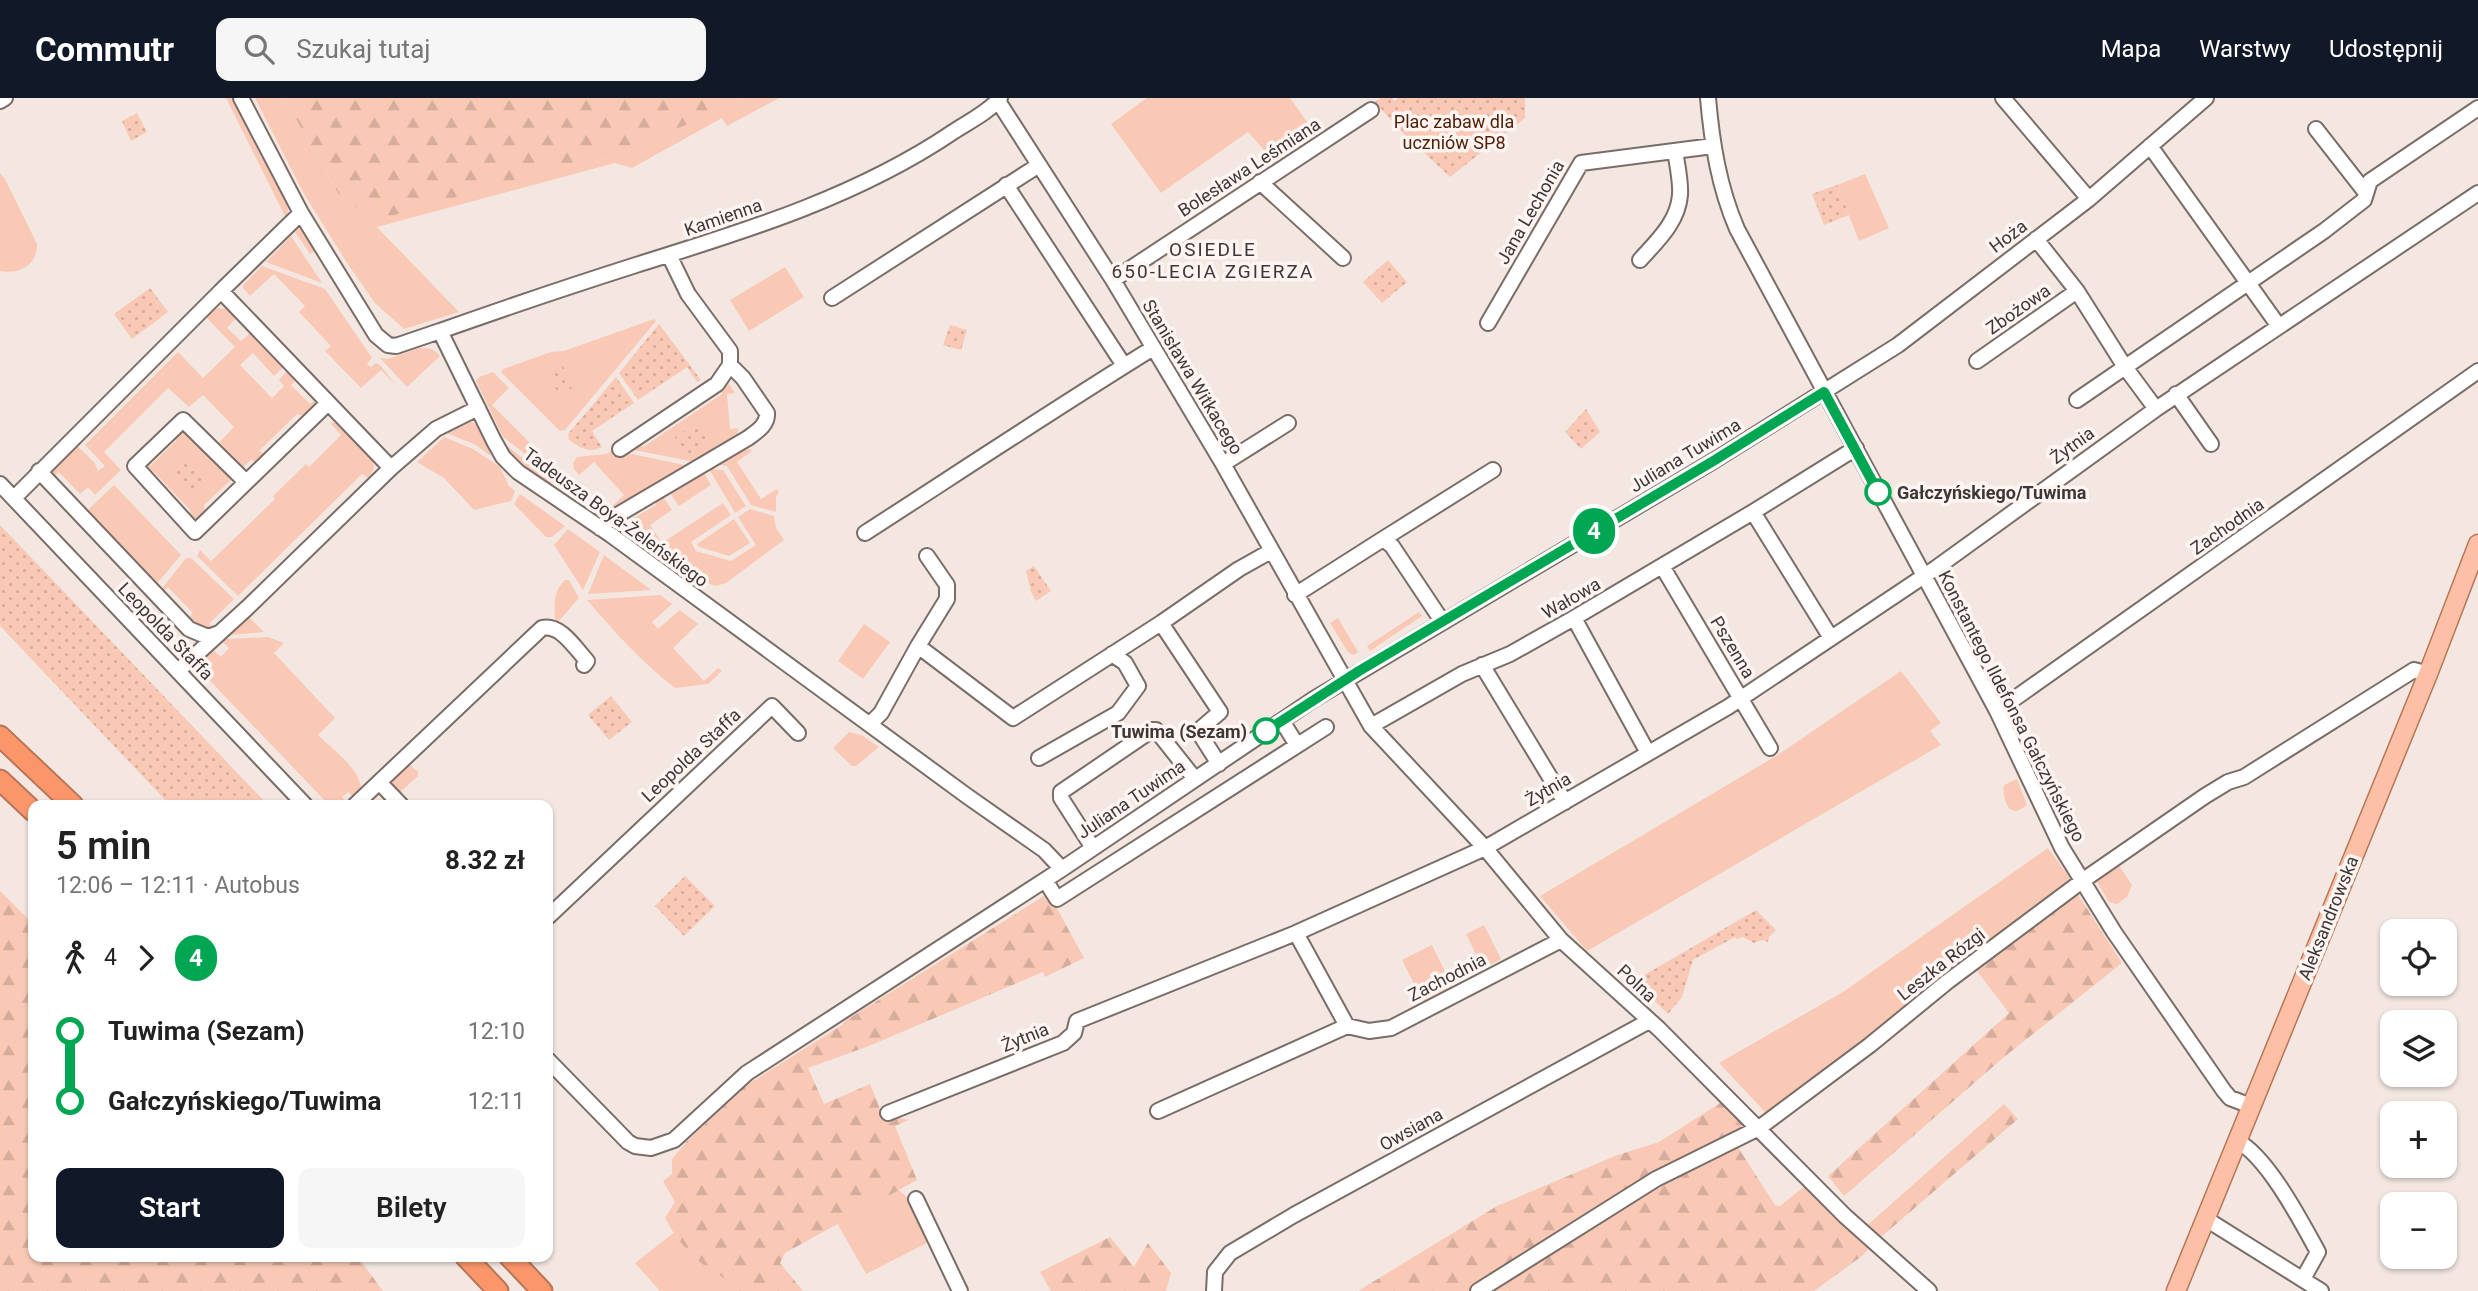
<!DOCTYPE html>
<html lang="pl">
<meta charset="utf-8">
<style>
body{margin:0;font-family:Roboto,sans-serif;background:#f6f6f6;color:#222;height:100vh;display:flex;flex-direction:column;font-size:26px;white-space:nowrap}
*{box-sizing:border-box;margin:0}
p{font-size:23px;color:#767676}
.icon{flex:none;width:38px;height:38px;fill:none;stroke:currentColor;stroke-width:2;stroke-linecap:round;stroke-linejoin:round}
.map{position:relative;flex:1;overflow:hidden}
.details{position:absolute;left:28px;top:702px;width:525px;height:462px;display:flex;flex-direction:column;background:#fff;border-radius:14px;box-shadow:0 2px 5px #0004}
.details>*{flex:none}
.badge{padding:0 14px;border-radius:23px;font-size:24px;line-height:46px}
.tools{position:absolute;left:2380px;top:821px;display:grid;gap:14px}
.tools a{display:grid;place-items:center;width:77px;height:77px;border-radius:14px;background:#fff;box-shadow:0 2px 5px #0004;font-size:35px}
.map>.badge{position:absolute;translate:-50% -50%;box-shadow:0 0 0 4px #fff}
.legs{display:flex;align-items:center;gap:10px;height:77px;padding:0 28px;font-size:23px}
.legs p{margin-inline-start:auto}
.headline{display:flex;align-items:center;justify-content:space-between;height:119px;padding:0 28px}
h1{font-size:38px;font-weight:600;line-height:52px}
.primary-button{display:flex;gap:14px;margin-top:auto;padding:14px 28px}
.primary-button a{flex:1;height:80px;border-radius:14px;background:#111827;color:#fff;font-size:28px;font-weight:600;line-height:80px;text-align:center}
.primary-button a+a{background:#f6f6f6;color:#222}
ul{padding:0 28px;list-style:none}
li{display:flex;align-items:center;gap:24px;height:70px;font-size:26px}
li i{display:grid;place-items:center;width:10px;height:100%;margin:0 9px;background:currentColor}
li i::after{content:'';width:18px;height:18px;margin:-9px;border:5px solid;border-radius:50%;background:#fff}
li p{margin-inline-start:auto}
li:first-child i{background:linear-gradient(#0000 50%,currentColor 0)}
li:last-child i{background:linear-gradient(currentColor 50%,#0000 0)}
header{display:flex;align-items:center;gap:42px;box-sizing:border-box;height:98px;padding:0 35px;background:#111827;color:#fff}
header strong{font-size:33px}
nav{display:flex;gap:38px;margin-inline-start:auto;font-size:24px}
.search{width:490px;height:63px;background:#f6f6f6;display:flex;align-items:center;gap:18px;box-sizing:border-box;padding:0 24px;border-radius:14px;color:#767676;font-size:26px}
.map>svg:first-child{display:block}
.built{fill:#edd9d0}
.grass{fill:#f9c9b5}
.forest{fill:url(#forest-firs)}
.park{fill:url(#park-dots)}
.lines{fill:none;stroke-linecap:round;stroke-linejoin:round}
.minor-casing{stroke:#796d68;stroke-width:18}
.major-casing{stroke:#b87558;stroke-width:21}
.highway-casing{stroke:#b87558;stroke-width:23}
.minor{stroke:#fff;stroke-width:14}
.major{stroke:#fcc0a6;stroke-width:18}
.highway{stroke:#fa966a;stroke-width:19}
.line-1-casing{stroke:#fff;stroke-width:16}
.line-1{stroke:#00a651;stroke-width:10}
.stop-1-dot{fill:#fff;stroke:#00a651;stroke-width:3.5}
.labels{text-anchor:middle;dominant-baseline:central;stroke-width:7;stroke-linejoin:round;paint-order:stroke}
.park-label{font-size:18px;fill:#502009;stroke:#fef5f2}
.street-label{font-size:18px;fill:#3d3836;stroke:#fef5f2}
.stop-label{font-size:18px;font-weight:bold;fill:#3d3836;stroke:#fef5f2;text-anchor:start}
.neighbourhood-label{font-size:19px;letter-spacing:2px;fill:#3d3836;stroke:#fef5f2}
</style>
<header>
<strong>Commutr</strong>
<div class="search"><svg class="icon" aria-label="search" viewBox="0 0 24 24"><circle cx="10" cy="10" r="6"/><path d="M15 15l6 6"/></svg>Szukaj tutaj</div>
<nav><a>Mapa</a><a>Warstwy</a><a>Udostępnij</a></nav>
</header>
<div class="map">
<svg width="2478" height="1193" viewBox="0 0 2478 1193">
<defs>
<pattern id="forest-firs" width="22" height="20" patternUnits="userSpaceOnUse" patternTransform="scale(1.75)"><rect width="22" height="20" fill="#f9c9b5"/><path d="M5 1l3.5 6h-7zM16 11l3.5 6h-7z" fill="#d6ad9c"/></pattern>
<pattern id="park-dots" width="8" height="8" patternUnits="userSpaceOnUse" patternTransform="scale(1.75)"><rect width="8" height="8" fill="#f9c9b5"/><path d="M2 2h.1M6 6h.1" fill="none" stroke="#d6ad9c" stroke-width="1.8" stroke-linecap="round"/></pattern>
</defs>
<rect width="100%" height="100%" fill="#f4e7e1"/>
<path class="built" d="M1562,66L1570,71L1542,118L1534,114Z"/>
<path class="grass" d="M226,0H234L287,104L288,112L286,120Z
M255,0H284L338,95L566,65L651,42L741,0H779L727,28L722,20L632,70L615,65L377,129L459,214L404,231L375,205L347,165L304,96Z
M1147,0H1290L1315,35L1273,62L1248,34L1161,95L1111,26Z
M0,75L5,81L37,146C38,167 18,177 0,173Z
M1865,76L1889,130L1859,143L1837,87Z
M298,130L304,133L317,152L310,156L293,131Z
M291,138L322,185L266,164Z
M262,168L325,191L372,260L367,266L371,269L376,265L380,267L395,286L381,272L361,290L325,253L331,248L299,214L305,208L274,176L250,198L243,190V187Z
M785,169L804,199L749,233L730,202Z
M217,210L226,211L235,221L227,230L241,243L250,235L283,269L274,278L253,255L240,267L272,300L284,288L279,282L287,273L296,282L291,287L310,306L316,301L315,308L307,319L297,316L259,353L267,357L260,365L251,362L242,370L218,346L234,329L203,297L189,309L168,290L104,354L121,372L95,397L88,389L80,396L59,374L53,379L50,372L74,345L94,364L98,373L105,368L85,347L178,254L203,280L235,249L206,219Z
M654,221L656,223L565,332L560,333L501,274L503,271L551,254L564,253Z
M419,250C428,250 434,250 440,258L407,289L380,260L388,261Z
M493,274L509,290L492,307L549,364L541,368L503,339L476,283L479,279Z
M729,286L735,295L727,296L730,331L738,330C738,349 714,357 700,365L629,351L639,344L643,349L722,296L720,290Z
M470,323L477,327L491,356L489,357L476,347L444,334Z
M330,325H336L373,364L374,369L369,381L362,376L238,498L197,458L200,452L211,463L275,401L273,398L306,366L309,369L341,337Z
M184,329L187,335L231,382L204,407L206,420L191,422L190,412L155,375L145,371L144,363L148,359L150,368L176,343L175,332Z
M444,339L473,351L500,369L509,388L515,393L511,403L474,412L444,380L417,364Z
M500,343L553,382L550,387L516,364Z
M750,351L752,353L737,364L761,401L777,391L779,395L776,398V414L751,407L727,368L713,366L732,355Z
M613,352L694,369L614,414L610,410L624,397L594,364L579,377L574,371L573,365L577,359L606,356Z
M709,371L723,372L746,408L735,415Z
M703,374L711,387L679,408L668,392Z
M114,387L181,457L155,488L88,417L89,411Z
M520,396L565,428L552,439H546L514,406Z
M661,396L672,412L650,427L662,445L723,405L731,417L691,444L696,453L731,463L756,447L738,419L750,411L774,418L776,430L784,442L726,485L716,488L704,484L617,421L621,418L627,424L656,407L655,399Z
M734,421L750,445L729,458L699,449L697,446Z
M568,431L600,454L583,492L554,447Z
M604,457L651,492L588,496Z
M186,460H191L234,501L209,526L215,532L203,534L187,521L193,515L168,489L162,495L160,493Z
M565,482H569L579,500L558,524L555,521C554,506 553,494 565,482Z
M660,497L672,506L652,524L658,531L680,512L698,526L673,550L704,583L718,570L722,573L708,586L675,590C642,565 614,533 587,502Z
M1419,514L1422,518L1370,553L1367,548Z
M249,519L264,534L230,537Z
M1338,520L1358,554L1354,557L1348,554L1330,525Z
M864,526L890,544L863,581L838,563Z
M268,539L284,545L274,555L335,620L318,637C332,651 360,670 361,691L353,699L348,694L342,699L347,705L345,707H329L196,568L213,552L221,559L229,550L222,543L225,541Z
M1901,573L1941,625L1930,633L1941,647L1587,853L1540,798L1776,658Z
M849,634L863,638L879,649L856,668H852L833,650Z
M409,666L418,674V678L397,697L387,686Z
M2017,681L2027,707C2026,708 2018,713 2016,713C2006,714 2002,695 2004,687Z
M2048,750L2070,780L1869,941L1766,1015L1719,965L1843,894Z
M2118,766L2132,787L2127,799L2117,806L2109,804L2097,784L2099,780Z
M1484,827L1501,861L1483,871L1466,836Z
M1432,847L1453,890L1424,905L1402,862Z
M883,1078L911,1103L931,1143L866,1176L837,1125L769,1160L797,1193H660L635,1165L694,1119Z"/>
<path class="forest" d="M284,0H740L718,13L651,42L374,123L338,95Z
M0,793L33,826V1158L358,1159L383,1193H0Z
M1052,793L1055,807L1084,860L1045,879L1043,874L869,948L808,970L824,1006L870,986L882,1016L909,1022L895,1028L917,1082L785,1155L780,1165L803,1193H737C725,1178 715,1175 701,1165C686,1153 674,1137 665,1120L675,1104L663,1083L672,1076V1061L687,1043L747,987L842,927L845,923Z
M2077,795L2122,865L2003,960L1844,1098L1828,1078L2009,915L1977,873Z
M1728,1000L1759,1030L1734,1043L1775,1107L1780,1108L1811,1083L1862,1132L2004,1006L2018,1021L1874,1145L1862,1158L1814,1193H1358L1497,1108L1615,1058L1659,1044Z
M1110,1139L1134,1169L1148,1145L1171,1175L1166,1193H1051L1040,1174Z"/>
<path class="park" d="M1380,0H1392L1394,3L1399,0H1525V20L1450,79L1398,30L1375,4Z
M137,15L147,34L131,43L122,23Z
M1837,87L1849,117L1824,127L1812,96Z
M1388,162L1407,184L1382,205L1363,184Z
M150,190L168,214L132,241L114,216Z
M659,226L701,282L697,284L687,269L638,302L619,275Z
M950,227L967,232L961,252L943,247Z
M563,268L574,289L559,297L548,276Z
M616,279L634,305L592,333L602,349C589,356 579,349 569,342L568,336Z
M1586,311L1600,334L1581,351L1565,334Z
M699,322L713,342L690,359L675,339Z
M189,360L206,379L193,392L175,373Z
M0,427L268,707H170L0,528Z
M1034,468L1051,493L1036,503L1031,494L1026,473Z
M611,598L632,624L609,642L588,617Z
M685,778L715,808L684,838L655,808Z
M1756,812L1776,832L1769,839L1768,844L1762,842L1754,845L1743,839L1737,841L1735,839L1693,862L1682,899L1668,916L1634,883Z"/>
<g class="lines">
<defs>
<path id="minor" d="M241,0L301,115L376,237L388,247L396,248L440,233L494,343L503,359L518,374L611,437L967,698L1044,752L1062,771
M1708,0C1712,46 1719,89 1737,131L1997,613L2062,750L2114,834L2224,993L2230,1000L2251,1008
M2003,0L2089,101
M0,3L5,0
M998,3L1113,182L1223,366L1371,628L1485,750L1561,842L1659,931L1845,1118L1929,1193
M2316,31L2366,95
M2150,48L2278,227
M1260,84L1343,160
M1006,87L1123,266
M2036,141L2077,193L2125,269L2156,311
M1640,162C1657,143 1678,124 1680,97C1681,83 1677,66 1675,53
M1113,182L1371,12
M221,193L301,115
M832,200L1039,67
M1488,225L1581,65L1713,48
M440,233C505,210 570,188 636,167C745,133 857,99 953,34C968,24 989,14 1000,0
M1977,263L2077,193
M2176,296L2211,346
M2077,302L2324,133L2364,102L2370,83L2478,10
M620,351L717,286L730,267
M1223,366L1288,325
M391,370L436,331L478,310
M39,373L189,531L208,539L219,535
M246,384L183,322L135,368L195,434L328,305
M0,386L305,707
M14,400L221,193L391,370L247,510L178,573
M1753,414L1831,540
M600,430L609,422L748,340C756,334 768,327 767,315L743,280L730,267V253L688,196L669,157
M865,435C961,373 1056,310 1153,250
M1383,441L1493,372
M1662,468L1770,650
M1295,497L1383,441L1392,448L1442,523
M1574,520L1648,655
M1161,525L1220,614L1198,633L1219,666
M918,548L947,501V487L927,458
M1482,567L1565,704
M1997,613L2478,273
M1282,623L1297,647
M870,626L881,615L918,548L1013,620L1161,525L1239,471L1271,453
M1371,628L1462,576L1510,556L1574,520L1753,414L1856,350
M1039,660L1118,615L1138,588L1125,565L1112,556
M379,684L401,707
M355,707L542,530C561,526 575,550 587,563L584,567
M1093,750L1061,700V694L1152,632H1156L1195,681
M1045,782L1057,801L1326,629
M548,819L772,608L798,635
M1296,835L1347,928
M548,962L628,1044L635,1048L651,1050L674,1042L747,975L1062,771L1314,601L1715,362L1898,247L2089,101L2206,0
M1158,1013L1347,928L1369,933L1391,930L1561,842
M888,1015L1063,945L1074,935L1077,923L1296,835L1485,750L1728,609L1936,470L2156,311L2478,95
M2237,1043C2267,1058 2301,1123 2318,1154L2303,1181
M916,1101L960,1193
M2206,1121L2321,1193
M1214,1193L1215,1174L1230,1155L1294,1117L1649,923
M1478,1193L1656,1081L1759,1030L1870,947L1947,884L2082,783L2205,698L2228,684L2244,679L2414,572L2428,576"/>
<path id="major" d="M2176,1193L2428,576L2478,446"/>
<path id="highway" d="M0,638L73,707
M0,682L33,713
M465,1158L498,1193
M509,1158L542,1193"/>
</defs>
<use href="#minor" class="minor-casing"/>
<use href="#major" class="major-casing"/>
<use href="#highway" class="highway-casing"/>
<use href="#minor" class="minor"/>
<use href="#major" class="major"/>
<use href="#highway" class="highway"/>
</g>
<g class="lines">
<defs>
<path id="line-1" d="M1266,633L1359,573L1715,362L1824,294L1878,394"/>
</defs>
<use href="#line-1" class="line-1-casing"/>
<use href="#line-1" class="line-1"/>
</g>
<g class="stop-1-dot">
<circle cx="1878" cy="394" r="12"/>
<circle cx="1266" cy="633" r="12"/>
</g>
<g class="labels">
<g class="park-label">
<text x="1454" y="23">Plac zabaw dla<tspan x="1454" dy="21">uczniów SP8</tspan></text>
</g>
<g class="street-label">
<text transform="translate(1249 69) rotate(-33)">Bolesława Leśmiana</text>
<text transform="translate(1530 114) rotate(-60)">Jana Lechonia</text>
<text transform="translate(723 119) rotate(-19)">Kamienna</text>
<text transform="translate(2008 138) rotate(-37)">Hoża</text>
<text transform="translate(2018 211) rotate(-35)">Zbożowa</text>
<text transform="translate(1193 279) rotate(59)">Stanisława Witkacego</text>
<text transform="translate(2072 347) rotate(-36)">Żytnia</text>
<text transform="translate(1685 357) rotate(-31)">Juliana Tuwima</text>
<text transform="translate(616 419) rotate(36)">Tadeusza Boya-Żeleńskiego</text>
<text transform="translate(2227 428) rotate(-35)">Zachodnia</text>
<text transform="translate(1571 500) rotate(-30)">Wałowa</text>
<text transform="translate(166 533) rotate(46)">Leopolda Staffa</text>
<text transform="translate(1733 549) rotate(59)">Pszenna</text>
<text transform="translate(2012 608) rotate(63)">Konstantego Ildefonsa Gałczyńskiego</text>
<text transform="translate(691 657) rotate(-43)">Leopolda Staffa</text>
<text transform="translate(1548 691) rotate(-30)">Żytnia</text>
<text transform="translate(1131 701) rotate(-34)">Juliana Tuwima</text>
<text transform="translate(2328 820) rotate(-68)">Aleksandrowska</text>
<text transform="translate(1941 866) rotate(-38)">Leszka Rózgi</text>
<text transform="translate(1447 879) rotate(-27)">Zachodnia</text>
<text transform="translate(1637 885) rotate(43)">Polna</text>
<text transform="translate(1025 939) rotate(-22)">Żytnia</text>
<text transform="translate(1411 1031) rotate(-29)">Owsiana</text>
</g>
<g class="stop-label">
<text x="1897" y="394">Gałczyńskiego/Tuwima</text>
<text x="1247" y="633" text-anchor="end">Tuwima (Sezam)</text>
</g>
<g class="neighbourhood-label">
<text x="1213" y="151">OSIEDLE<tspan x="1213" dy="22">650-LECIA ZGIERZA</tspan></text>
</g>
</g>
</svg>
<div class="tools">
<a><svg class="icon" aria-label="locate" viewBox="0 0 24 24"><circle cx="12" cy="12" r="6"/><path d="M12 2v4M12 18v4M2 12h4M18 12h4"/></svg></a>
<a><svg class="icon" aria-label="layers" viewBox="0 0 24 24"><path d="M12 4l9 5-9 5-9-5zM3 14l9 5 9-5"/></svg></a>
<a>+</a>
<a>−</a>
</div>
<b class="badge" style="left:1594px;top:433px;background:#00a651;color:#fff">4</b>
<section class="details">
<div class="headline"><div><h1>5 min</h1><p>12:06 – 12:11 · Autobus</p></div><b>8.32 zł</b></div>
<div class="legs"><svg class="icon" aria-label="walk" viewBox="0 0 24 24"><circle cx="13" cy="4" r="2"/><path d="M13 8l-2 6 4 7M11 14l-3 7M7 12l3-4h3l4 4"/></svg>4<svg class="icon" aria-label="forward" viewBox="0 0 24 24"><path d="M9 5l7 7-7 7"/></svg><b class="badge" style="background:#00a651;color:#fff">4</b></div>
<ul>
<li><i style="color:#00a651"></i><b>Tuwima (Sezam)</b><p>12:10</p></li>
<li><i style="color:#00a651"></i><b>Gałczyńskiego/Tuwima</b><p>12:11</p></li>
</ul>
<div class="primary-button"><a>Start</a><a>Bilety</a></div>
</section>
</div>
